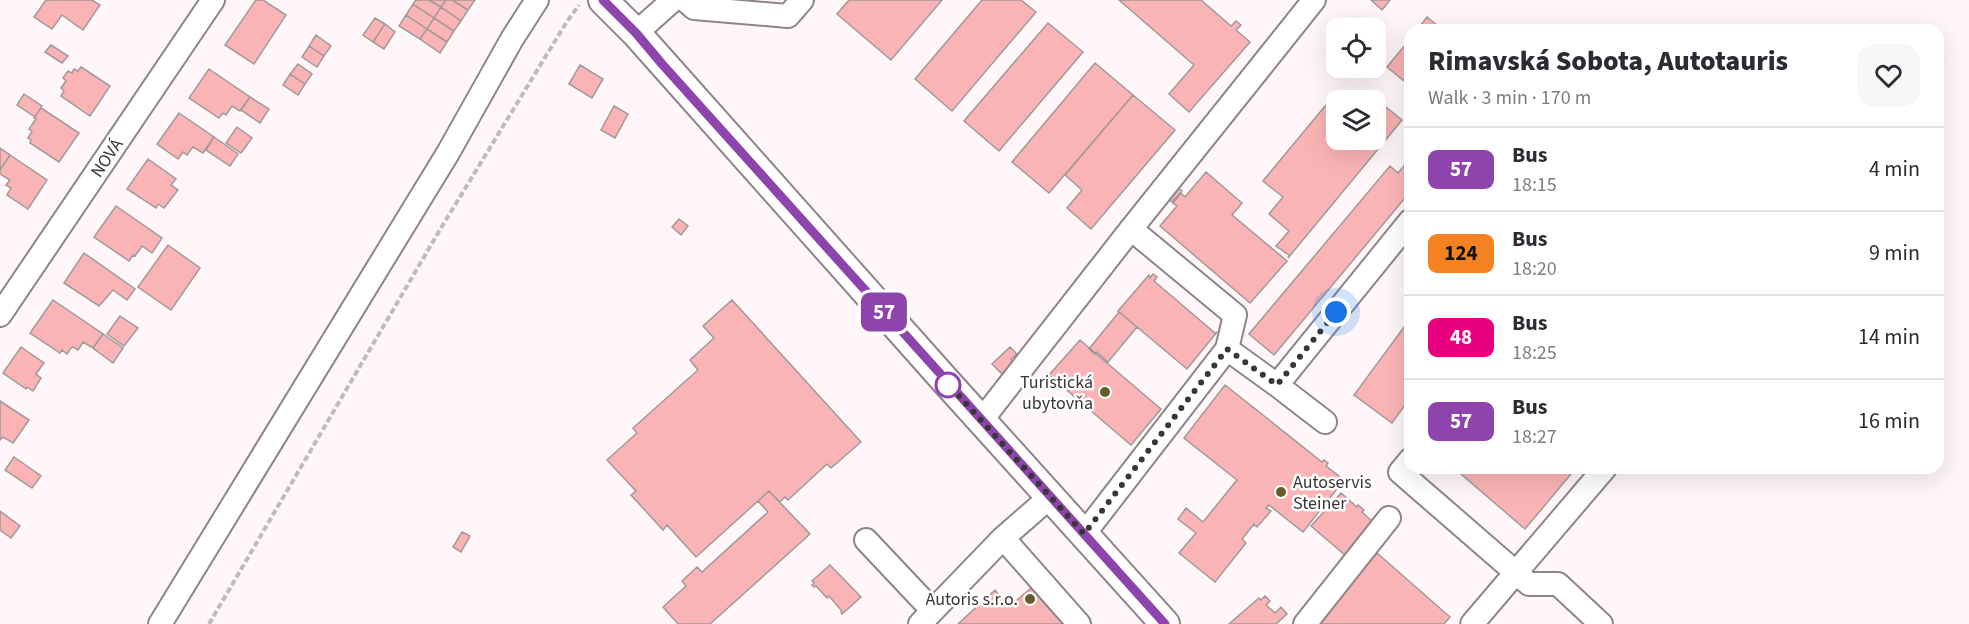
<!DOCTYPE html>
<meta charset="utf-8">
<style>
body{margin:0;font-family:"Source Sans 3",sans-serif;background:#f7f7f7;color:#2b2b33;height:100vh;display:flex;flex-direction:column;font-size:22px;white-space:nowrap}
*{box-sizing:border-box;margin:0}
p{font-size:20px;color:#7c7c81}
.icon{flex:none;width:33px;height:33px;fill:none;stroke:currentColor;stroke-width:2;stroke-linecap:round;stroke-linejoin:round}
.map{position:relative;flex:1;overflow:hidden}
.sheet{position:absolute;left:1404px;top:24px;width:540px;height:450px;display:flex;flex-direction:column;background:#fff;border-radius:18px;box-shadow:0 6px 24px #0002}
.sheet>*{flex:none}
.badge{padding:0 12px;border-radius:9px;font-size:21px;line-height:39px}
.controls{position:absolute;left:1326px;top:18px;display:grid;gap:12px}
.controls a{display:grid;place-items:center;width:60px;height:60px;border-radius:12px;background:#fff;box-shadow:0 6px 24px #0002;font-size:30px}
.you{position:absolute;width:30px;height:30px;margin:-15px;border:4px solid #fff;border-radius:50%;background:#1a73e8;box-shadow:0 0 0 9px #1a73e833}
.map>.badge{position:absolute;translate:-50% -50%;box-shadow:0 0 0 3px #fff}
.round{display:grid;place-items:center;flex:none;width:63px;height:63px;border-radius:18px;background:#f7f7f7}
.summary{display:flex;align-items:center;justify-content:space-between;height:102px;padding:0 24px}
h1{font-size:28px;font-weight:800;line-height:45px}
ul{padding:0;list-style:none}
li{display:flex;align-items:center;gap:18px;height:84px;padding:0 24px;border-top:2px solid #e1e1e2}
li div{flex:1}
li b{display:block;font-size:22px}
li em{font-style:normal}
li .badge{min-width:66px;font-weight:700;text-align:center}
.map>svg:first-child{display:block}
.building{fill:#fbb4b5;stroke:#a19898;stroke-width:1.5}
.lines{fill:none;stroke-linecap:round;stroke-linejoin:round}
.minor-casing{stroke:#8d8587;stroke-width:26}
.major-casing{stroke:#8d8587;stroke-width:32}
.path{stroke:#c1babc;stroke-width:4;stroke-dasharray:6 3;stroke-linecap:butt}
.minor{stroke:#fff;stroke-width:22}
.major{stroke:#fff;stroke-width:28}
.line-casing{stroke:#fff;stroke-width:14}
.line{stroke:#8e44ad;stroke-width:9}
.walk{stroke:#3a3637;stroke-width:6;stroke-dasharray:0 10.8}
.stop-dot{fill:#fff;stroke:#8e44ad;stroke-width:3}
.poi-dot{fill:#695b28;stroke:#fff;stroke-width:2}
.labels{text-anchor:middle;dominant-baseline:central;stroke-width:5;stroke-linejoin:round;paint-order:stroke}
.street-label{font-size:18px;fill:#3a3637;stroke:#fff}
.poi-label{font-size:18px;fill:#3a3637;stroke:#fff;text-anchor:end}
</style>
<div class="map">
<svg width="1969" height="624" viewBox="0 0 1969 624">
<rect width="100%" height="100%" fill="#fef6f8"/>
<path class="building" d="M46,0H92L100,5L83,30L62,15L52,29L34,17Z
M256,0H263L286,15L254,64L225,45Z
M416,0H429L441,7L434,18L413,4Z
M429,0H446L441,7Z
M446,0H452L468,10L461,21L441,7Z
M452,0H475L468,10Z
M849,0H942L891,60L837,14Z
M982,0H1021L1036,12L952,111L915,79Z
M1119,0H1201L1231,26L1236,21L1241,25L1236,30L1250,42L1189,112L1169,94L1194,65Z
M1371,0H1390L1382,10Z
M413,4L434,18L427,29L406,15Z
M441,7L461,21L454,31L434,18Z
M406,15L427,29L420,39L399,26Z
M1427,17L1443,30H1417Z
M375,18L385,24L373,42L363,35Z
M434,18L454,31L447,42L427,29Z
M1048,23L1083,52L999,151L964,121Z
M385,24L395,32L384,49L373,42Z
M427,29L447,42L440,53L420,39Z
M316,35L331,46L324,56L309,46Z
M1410,39V86L1387,67Z
M51,45L68,56L62,63L45,52Z
M309,46L324,56L317,67L302,57Z
M1095,63L1133,95L1049,193L1012,162Z
M298,64L312,74L305,84L290,74Z
M580,65L603,79L592,98L569,84Z
M81,67L110,86L90,116L61,96L64,91L61,88L66,81L63,78L68,71L72,73L74,69L78,71Z
M209,69L250,97L240,111L232,106L226,115L223,113L219,118L189,98Z
M290,74L305,84L298,95L283,85Z
M24,94L42,106L35,117L17,105Z
M1335,94L1343,100H1336V140H1376V100H1364L1370,94L1402,120L1288,258L1289,255L1276,246L1289,231L1269,214L1283,197L1263,181Z
M1133,95L1175,130L1091,229L1067,208L1082,190L1065,175Z
M250,97L269,109L260,123L241,110Z
M614,106L628,114L615,138L601,130Z
M41,108L79,133L59,162L30,143L31,140L28,138L32,131L29,129L36,119L34,118Z
M179,113L214,137L203,153L193,147L187,155L183,152L178,159L157,144Z
M237,127L252,138L241,153L226,143Z
M214,137L238,154L230,166L206,150Z
M0,148L10,155L0,170Z
M10,155L47,180L28,209L7,195L11,188L6,185L10,180L0,174V170Z
M148,159L176,179L171,185L178,190L164,208L158,204L156,208L127,189Z
M1410,159V192L1274,355L1249,334L1390,166L1398,173Z
M1206,172L1242,203L1232,215L1287,261L1250,303L1160,226L1177,206L1173,203L1181,193L1185,197Z
M1171,182L1182,191L1172,202L1161,193Z
M116,206L162,238L152,253L142,246L135,256L133,255L129,261L94,237Z
M679,219L688,226L681,235L672,227Z
M168,245L200,268L171,310L138,287Z
M84,253L135,289L127,300L113,290L99,306L64,283Z
M1153,274L1157,277L1154,281L1215,333L1217,332L1187,369L1118,311L1149,275L1150,278Z
M53,300L103,334L93,348L83,342L78,350L73,347L71,348L67,354L62,350L60,353L30,333Z
M732,300L861,442L831,468L827,464L788,500L785,497L780,502L769,491L696,557L667,525L663,530L631,495L636,491L607,460L637,433L633,428L698,370L690,360L714,338L703,326Z
M1119,312L1137,327L1108,362L1097,352L1095,354L1089,349Z
M120,316L138,328L124,346L107,334Z
M1410,319V398L1392,423L1354,395Z
M103,334L123,348L113,363L93,348Z
M1080,340L1161,409L1131,445L1049,375Z
M21,347L44,363L36,374L41,378L33,391L27,387L26,389L3,373Z
M1010,347L1017,354L1011,359L1015,363L1003,375L992,364Z
M1225,385L1322,462L1324,460L1328,463L1326,466L1344,480L1303,532L1269,505L1266,508L1271,511L1257,527L1254,524L1242,539L1246,543L1215,582L1179,553L1196,533L1178,519L1186,508L1203,522L1237,480L1184,438Z
M0,401L29,420L13,443L3,437L0,440Z
M14,457L41,476L32,488L5,470Z
M1454,468H1576L1525,529Z
M769,491L810,534L710,624H678L663,607L686,586L682,581L697,567L702,572L768,512L758,501Z
M1341,493L1357,507L1358,505L1364,510L1362,512L1374,523L1346,556L1311,526Z
M0,511L20,526L11,538L0,530Z
M462,532L470,536L461,552L453,547Z
M1377,553L1450,617L1444,624H1323L1318,620Z
M830,565L861,597L842,614L841,612L842,611L829,596L827,598L816,586L814,587L812,585L814,583L812,581Z
M1031,588L1063,624H958L995,590L1009,607Z
M1265,596L1270,601L1266,605L1275,613L1281,607L1287,614L1276,624H1229L1259,598L1261,600Z"/>
<g class="lines">
<defs>
<path id="minor" d="M685,0L694,8L788,16L802,0
M636,33L673,0
M1131,229L1235,315L1227,349
M0,315L213,0
M1277,385L1325,422
M981,421L1131,229L1314,0
M1410,460L1400,472L1529,584H1558L1601,624
M1084,534L1227,349L1277,385L1410,221
M1003,538L1079,624
M866,540L932,610
M160,624L448,153L512,39L537,0
M920,624L1003,538L1050,497
M1305,624L1389,518
M1472,624L1605,468"/>
<path id="major" d="M603,0L636,33L943,378L1165,624"/>
</defs>
<use href="#minor" class="minor-casing"/>
<use href="#major" class="major-casing"/>
<path class="path" d="M209,624L441,228L566,23L579,5"/>
<use href="#minor" class="minor"/>
<use href="#major" class="major"/>
</g>
<g class="lines">
<defs>
<path id="line" d="M603,0L636,33L662,64L1165,624"/>
</defs>
<use href="#line" class="line-casing"/>
<use href="#line" class="line"/>
<path class="walk" d="M948,385L943,378L1084,534L1227,349L1277,385L1336,312"/>
</g>
<circle class="stop-dot" cx="948" cy="385" r="12"/>
<g class="poi-dot">
<circle cx="1105" cy="392" r="6"/>
<circle cx="1281" cy="492" r="6"/>
<circle cx="1030" cy="599" r="6"/>
</g>
<g class="labels">
<g class="street-label">
<text transform="translate(107 158) rotate(-56)">NOVÁ</text>
</g>
<g class="poi-label">
<text x="1093" y="382">Turistická<tspan x="1093" dy="21">ubytovňa</tspan></text>
<text x="1293" y="482" text-anchor="start">Autoservis<tspan x="1293" dy="21">Steiner</tspan></text>
<text x="1018" y="599">Autoris s.r.o.</text>
</g>
</g>
</svg>
<div class="controls">
<a><svg class="icon" aria-label="locate" viewBox="0 0 24 24"><circle cx="12" cy="12" r="6"/><path d="M12 2v4M12 18v4M2 12h4M18 12h4"/></svg></a>
<a><svg class="icon" aria-label="layers" viewBox="0 0 24 24"><path d="M12 4l9 5-9 5-9-5zM3 14l9 5 9-5"/></svg></a>
</div>
<div class="you" style="left:1336px;top:312px"></div>
<b class="badge" style="left:884px;top:312px;background:#8e44ad;color:#fff">57</b>
<section class="sheet">
<div class="summary"><div><h1>Rimavská Sobota, Autotauris</h1><p>Walk · 3 min · 170 m</p></div><a class="round"><svg class="icon" aria-label="heart" viewBox="0 0 24 24"><path d="M12 20l-8-8c-3-5 5-10 8-4 3-6 11-1 8 4z"/></svg></a></div>
<ul>
<li><span class="badge" style="background:#8e44ad;color:#fff">57</span><div><b>Bus</b><p>18:15</p></div><em>4 min</em></li>
<li><span class="badge" style="background:#f58220;color:#111">124</span><div><b>Bus</b><p>18:20</p></div><em>9 min</em></li>
<li><span class="badge" style="background:#e6007e;color:#fff">48</span><div><b>Bus</b><p>18:25</p></div><em>14 min</em></li>
<li><span class="badge" style="background:#8e44ad;color:#fff">57</span><div><b>Bus</b><p>18:27</p></div><em>16 min</em></li>
</ul>
</section>
</div>
